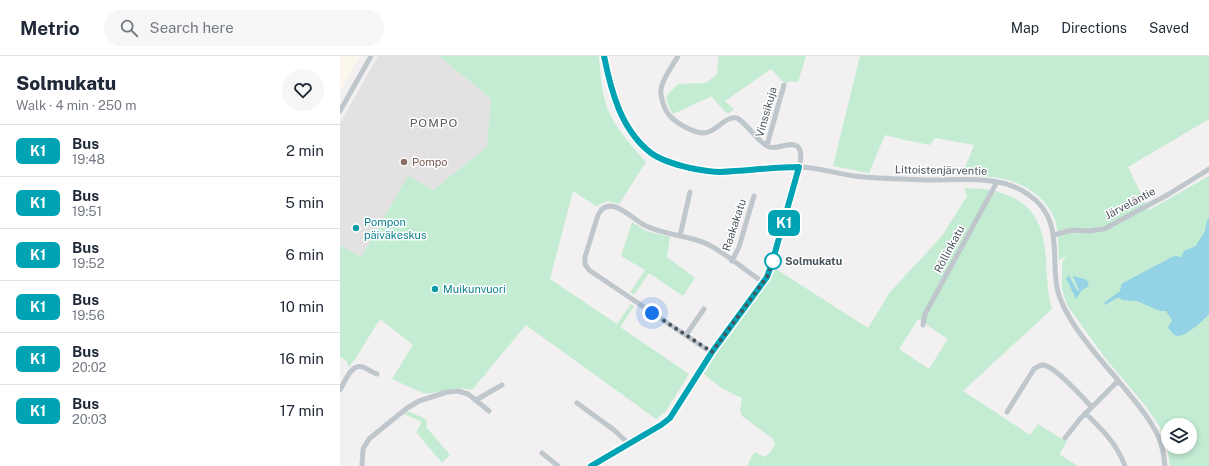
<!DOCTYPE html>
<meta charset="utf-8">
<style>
body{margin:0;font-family:"Public Sans",sans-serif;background:#f6f6f7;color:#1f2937;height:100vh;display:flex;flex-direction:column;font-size:15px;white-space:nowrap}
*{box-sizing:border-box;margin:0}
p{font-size:13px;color:#747a83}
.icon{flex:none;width:22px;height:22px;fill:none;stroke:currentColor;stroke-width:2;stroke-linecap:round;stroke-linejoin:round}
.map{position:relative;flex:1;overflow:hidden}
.details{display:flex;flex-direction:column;background:#fff;width:340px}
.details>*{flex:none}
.badge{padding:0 8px;border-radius:6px;font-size:14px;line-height:26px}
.controls{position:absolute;left:821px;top:362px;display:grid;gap:8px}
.controls a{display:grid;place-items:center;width:36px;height:36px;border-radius:50%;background:#fff;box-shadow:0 2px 6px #0003;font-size:20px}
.you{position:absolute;width:20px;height:20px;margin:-10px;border:3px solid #fff;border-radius:50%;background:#1a73e8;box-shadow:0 0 0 6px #1a73e833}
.map>.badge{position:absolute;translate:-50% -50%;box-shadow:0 0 0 2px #fff}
.round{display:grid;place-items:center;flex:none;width:42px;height:42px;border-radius:21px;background:#f6f6f7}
.summary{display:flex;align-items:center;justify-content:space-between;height:68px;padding:0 16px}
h1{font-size:19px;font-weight:800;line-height:30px}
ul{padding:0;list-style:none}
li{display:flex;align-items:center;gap:12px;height:52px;padding:0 16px;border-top:1px solid #e0e1e3}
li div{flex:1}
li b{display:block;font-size:15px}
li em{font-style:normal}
li .badge{min-width:44px;font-weight:700;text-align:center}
header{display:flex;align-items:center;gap:24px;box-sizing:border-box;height:56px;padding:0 20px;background:#fff;border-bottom:1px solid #e0e1e3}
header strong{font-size:19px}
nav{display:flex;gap:22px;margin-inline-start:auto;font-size:14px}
.search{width:280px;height:36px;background:#f6f6f7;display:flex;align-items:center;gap:10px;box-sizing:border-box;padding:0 14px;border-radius:22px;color:#747a83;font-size:15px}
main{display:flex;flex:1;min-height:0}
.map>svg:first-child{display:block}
.commercial{fill:#fbf7ec}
.education{fill:#e3e1e1}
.green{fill:#c3ecd3;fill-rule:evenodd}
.water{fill:#94d2e5}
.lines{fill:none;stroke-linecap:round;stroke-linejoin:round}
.minor{stroke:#bfc7cd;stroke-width:5}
.line-casing{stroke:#fff;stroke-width:9}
.line{stroke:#00a3b4;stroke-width:6}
.walk{stroke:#49535c;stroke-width:4;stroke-dasharray:0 7.2}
.education-dot{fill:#8d6e63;stroke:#fff;stroke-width:1.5}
.culture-dot{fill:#0f9aa8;stroke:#fff;stroke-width:1.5}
.stop-dot{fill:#fff;stroke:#00a3b4;stroke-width:2}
.labels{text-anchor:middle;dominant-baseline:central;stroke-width:3;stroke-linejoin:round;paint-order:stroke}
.street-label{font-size:11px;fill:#49535c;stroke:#fff}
.education-label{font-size:11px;fill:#785e54;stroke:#fff;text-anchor:start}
.culture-label{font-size:11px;fill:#0d838f;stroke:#fff;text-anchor:start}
.stop-label{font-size:11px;font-weight:bold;fill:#49535c;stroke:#fff;text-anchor:start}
.neighbourhood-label{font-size:12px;letter-spacing:1px;fill:#5d6064;stroke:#fff}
</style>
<header>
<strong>Metrio</strong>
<div class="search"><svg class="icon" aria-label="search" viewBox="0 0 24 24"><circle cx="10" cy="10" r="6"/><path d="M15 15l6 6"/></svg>Search here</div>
<nav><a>Map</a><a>Directions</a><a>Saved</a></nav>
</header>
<main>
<section class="details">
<div class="summary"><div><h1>Solmukatu</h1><p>Walk · 4 min · 250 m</p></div><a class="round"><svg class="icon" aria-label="heart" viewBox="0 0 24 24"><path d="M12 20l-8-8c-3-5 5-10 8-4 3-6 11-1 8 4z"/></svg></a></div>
<ul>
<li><span class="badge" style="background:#00a3b4;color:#fff">K1</span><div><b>Bus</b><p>19:48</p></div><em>2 min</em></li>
<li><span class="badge" style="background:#00a3b4;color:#fff">K1</span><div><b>Bus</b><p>19:51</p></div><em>5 min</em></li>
<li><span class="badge" style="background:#00a3b4;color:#fff">K1</span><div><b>Bus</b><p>19:52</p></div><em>6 min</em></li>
<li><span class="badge" style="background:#00a3b4;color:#fff">K1</span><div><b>Bus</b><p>19:56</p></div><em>10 min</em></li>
<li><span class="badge" style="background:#00a3b4;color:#fff">K1</span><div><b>Bus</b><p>20:02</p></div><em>16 min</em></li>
<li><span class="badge" style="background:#00a3b4;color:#fff">K1</span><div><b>Bus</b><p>20:03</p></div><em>17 min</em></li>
</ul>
</section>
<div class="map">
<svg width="869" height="410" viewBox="0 0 869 410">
<rect width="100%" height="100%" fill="#f2f0f0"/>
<path class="commercial" d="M0,0H20L0,35Z"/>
<path class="education" d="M38,0H99L151,43L147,91L93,134L68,121L21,201L0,189V67Z"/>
<path class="green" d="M99,0H259C260,13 261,28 264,41C270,67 289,87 306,106L279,148L268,145L256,150L233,135L210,223L277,268L291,248L294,250L280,271L349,318L325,356L316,363L186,269L132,334C122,332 113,332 102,335C95,336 90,338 83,337L52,323L73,289L40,263L15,303L9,311L6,304L0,301V189L21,201L68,120L93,134L147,91L151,43Z
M379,0H466L458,26L449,25L448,27L442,25L431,13L385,45L394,53L388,58L375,45L372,40L333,58L329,52L326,40L338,28L366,27L377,18Z
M520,0H869V63L788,111L809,154L869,120V410H830L827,390L820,371L804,348L766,303L727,249L722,234V206L727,200L719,204C718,191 719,177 715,164C707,141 683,126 659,122C647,120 634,120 622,119L634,89L595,82L590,89L565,84L545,79L529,117L493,110ZM828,369H850V391H828Z
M624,132C633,133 643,132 651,134C690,143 703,163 706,202C707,220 707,236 712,253L623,335L690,379L698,368L727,386L719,398L738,410H408L410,403L415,396L424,401L429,398L435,389L433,383L402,360L400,355L402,342C387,336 375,328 363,317L436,213L528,272L550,236L602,180L627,140ZM578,263L608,283L589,313L559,293Z
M292,166L306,175L330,181L327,201L355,222L343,240L309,217L294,239L290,236L305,214L281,200Z
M68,355L86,363L87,372L110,399L102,407L76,376L82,366L64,358Z"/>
<path class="water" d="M869,161V258C864,264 846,280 838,280C834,280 831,275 828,272L829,269L832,264L826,255H820L797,245L782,244L780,242H777L765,249L764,247L780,235L781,231V229L783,227L832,201L835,200L841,201L844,195L856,190C858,186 863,179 865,175C866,169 866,166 869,161Z
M729,220L738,236L739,234L733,220L747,224L749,230L742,234L736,243L726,222Z"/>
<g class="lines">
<path class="minor" d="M264,0C271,35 281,74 311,97C319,103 330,107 340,109C353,113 367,116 380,116C406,115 432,110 457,111C476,111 495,117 514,120C539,123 565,123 591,124C622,124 662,119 689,139C723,162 711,198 717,232C720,246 727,257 734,269C747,288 762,306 777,323C792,342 809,360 819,382C823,391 824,401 825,410
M0,55L31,0
M427,89L444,29
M714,179L732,174L748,175L764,173L829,138L869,113
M340,180L350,136
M392,205L399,191L414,140
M583,269L585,258L657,126
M346,279L364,253
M372,297L249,214L245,208V201L258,159C269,136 293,164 306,170C325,179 346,179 365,187C385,196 404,214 423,226
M0,334C5,326 11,307 23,311C27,313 32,316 37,318
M136,344L162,329
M237,347L274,374L289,388
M667,356L694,313C697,311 699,309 703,309C715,310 742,341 752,351
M745,357C762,373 777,388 785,410
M725,382L740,363L778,325
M202,397L218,410
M22,410L23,393L29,383L67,352L79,345L107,336L118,335L128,338L149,355
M251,410L321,369L330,361L372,297L427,221L433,207L459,111C461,104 463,95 457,90C449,85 438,94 429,91C416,85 409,69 397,62C384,60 377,76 364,77C353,77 336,67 329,59C324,53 320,40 321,33C322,23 333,9 338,0"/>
</g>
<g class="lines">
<defs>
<path id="line" d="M251,410L321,369L330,362L372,296L427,221L432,207L459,111C433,111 407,115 380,116C370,116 360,114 350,112C337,109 322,105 311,97C281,74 271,35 264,0"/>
</defs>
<use href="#line" class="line-casing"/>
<use href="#line" class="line"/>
<path class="walk" d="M312,257L372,296L427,221L433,205"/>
</g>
<circle class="education-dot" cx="64" cy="106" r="4"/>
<g class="culture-dot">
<circle cx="16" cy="172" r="4"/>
<circle cx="95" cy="233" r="4"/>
</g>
<circle class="stop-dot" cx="433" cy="205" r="8"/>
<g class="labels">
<g class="street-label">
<text transform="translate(426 56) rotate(-74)">Vinssikuja</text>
<text transform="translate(601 114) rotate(1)">Littoistenjärventie</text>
<text transform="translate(790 147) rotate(-28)">Järveläntie</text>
<text transform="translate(394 169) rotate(-72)">Raakakatu</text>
<text transform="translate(609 193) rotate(-62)">Röllinkatu</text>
</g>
<g class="education-label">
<text x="72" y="106">Pompo</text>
</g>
<g class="culture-label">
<text x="24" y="166">Pompon<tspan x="24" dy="13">päiväkeskus</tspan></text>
<text x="103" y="233">Muikunvuori</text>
</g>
<g class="stop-label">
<text x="445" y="205">Solmukatu</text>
</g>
<g class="neighbourhood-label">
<text x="94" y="67">POMPO</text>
</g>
</g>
</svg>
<div class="controls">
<a><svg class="icon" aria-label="layers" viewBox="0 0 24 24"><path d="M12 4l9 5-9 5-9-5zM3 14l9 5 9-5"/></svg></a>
</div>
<div class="you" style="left:312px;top:257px"></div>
<b class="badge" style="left:444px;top:167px;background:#00a3b4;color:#fff">K1</b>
</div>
</main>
